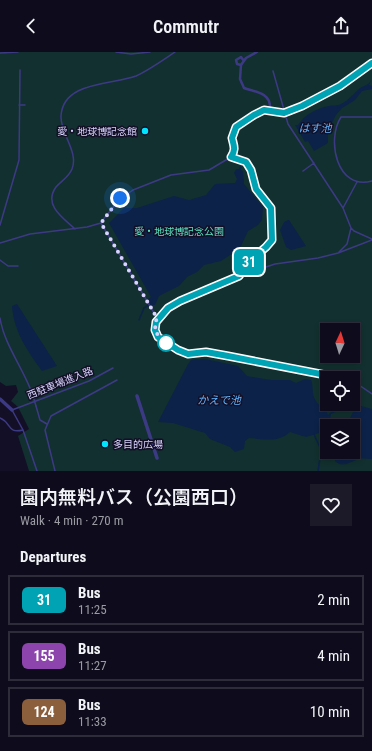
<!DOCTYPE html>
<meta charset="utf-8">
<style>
body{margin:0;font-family:"Roboto Condensed","Noto Sans JP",sans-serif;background:#1c1929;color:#f1f3f6;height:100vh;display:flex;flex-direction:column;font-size:15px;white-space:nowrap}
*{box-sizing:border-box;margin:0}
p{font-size:13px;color:#9b9ba3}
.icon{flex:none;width:22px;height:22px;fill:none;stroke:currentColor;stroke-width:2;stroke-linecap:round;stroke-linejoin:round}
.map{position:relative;height:419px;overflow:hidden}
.side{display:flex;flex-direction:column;background:#0e0b1c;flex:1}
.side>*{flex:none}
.badge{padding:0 8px;border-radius:6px;font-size:14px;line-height:26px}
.needle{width:26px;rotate:4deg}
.tools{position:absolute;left:320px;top:271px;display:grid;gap:8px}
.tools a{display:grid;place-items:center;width:40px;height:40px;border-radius:0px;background:#0e0b1c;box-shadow:0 2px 6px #0003,0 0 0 1px #2e2b3b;font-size:20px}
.you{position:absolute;width:20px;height:20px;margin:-10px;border:3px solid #fff;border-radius:50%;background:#1a73e8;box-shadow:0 0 0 6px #1a73e833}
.map>.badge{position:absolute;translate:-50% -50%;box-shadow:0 0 0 2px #fff}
h2{padding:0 20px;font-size:15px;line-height:36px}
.round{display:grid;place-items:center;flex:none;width:42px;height:42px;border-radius:0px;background:#1c1929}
.head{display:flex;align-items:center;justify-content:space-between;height:68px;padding:0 20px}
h1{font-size:19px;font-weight:600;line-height:30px}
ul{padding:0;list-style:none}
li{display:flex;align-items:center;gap:12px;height:50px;margin:0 8px 6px;padding:0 12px;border:2px solid #2e2b3b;border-radius:0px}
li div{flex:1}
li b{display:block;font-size:15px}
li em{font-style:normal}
li .badge{min-width:44px;font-weight:700;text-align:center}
header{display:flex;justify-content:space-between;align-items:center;height:52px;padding:0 20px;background:#0e0b1c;font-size:18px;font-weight:600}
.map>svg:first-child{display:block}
.green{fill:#12302f;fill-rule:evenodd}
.water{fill:#0c2248}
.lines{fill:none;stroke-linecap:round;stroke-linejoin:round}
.stream{stroke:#0c2248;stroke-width:1.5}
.service{stroke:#3d3a85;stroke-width:1.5}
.pedestrian{stroke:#3d3a85;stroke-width:2.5}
.minor{stroke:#3d3a85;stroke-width:3.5}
.service-bridge{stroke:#3d3a85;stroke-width:1.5}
.line-casing{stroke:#fff;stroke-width:9}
.line{stroke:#00a3b4;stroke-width:6}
.walk{stroke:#d9d4ff;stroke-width:4;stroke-dasharray:0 7.2}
.poi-dot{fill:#00e5ff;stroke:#130f26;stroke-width:1.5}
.stop-dot{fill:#fff;stroke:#00a3b4;stroke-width:2}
.labels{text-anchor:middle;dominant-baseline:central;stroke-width:3;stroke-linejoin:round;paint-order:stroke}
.poi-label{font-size:10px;fill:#d9d4ff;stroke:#130f26;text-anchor:end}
.park-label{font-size:10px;fill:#5fe0c0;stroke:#130f26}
.street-label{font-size:10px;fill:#d9d4ff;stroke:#130f26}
.water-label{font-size:11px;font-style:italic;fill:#62b6ff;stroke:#130f26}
</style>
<header><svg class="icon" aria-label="back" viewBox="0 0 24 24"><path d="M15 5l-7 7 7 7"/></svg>Commutr<svg class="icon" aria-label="share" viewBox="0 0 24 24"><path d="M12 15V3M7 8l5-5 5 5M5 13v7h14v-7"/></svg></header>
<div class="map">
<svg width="372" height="419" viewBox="0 0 372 419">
<rect width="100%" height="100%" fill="#130f26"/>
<path class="green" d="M0,0H372V419H29L18,384L29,377L18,355L11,349L18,340L16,333L6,334L0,330ZM327,278H353V304H327ZM327,326H353V352H327ZM327,374H353V400H327Z"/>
<path class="water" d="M372,27L369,33L372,34V37L362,39L355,48L342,56L336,63L328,79V91L314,99L308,89L305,90L295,73H298C304,63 317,56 329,54C333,53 337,54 341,52C349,48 353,42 360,36C365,33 369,33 372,27Z
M240,114L242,115L241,118L243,119L244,132L263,155L262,168L258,173L248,179L241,194L236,199L221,209L204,213L197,220L187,225L179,234L159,244L155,253H151L148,247L151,245L109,171L124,156H137L174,144L189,148L206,143L215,132L235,131L237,127L234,121L236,117H239Z
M288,168H289L306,194L291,198L286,195L280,178L284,170Z
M17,252L57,314L42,319C27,298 14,280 12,254Z
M196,307H205L238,314L247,324L271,328H290L296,331L305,327L311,328C314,334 311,342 316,349C320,356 324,352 328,363L331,360L338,359L331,362L329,374H327L326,379L306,385L290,380C278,391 265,387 249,386L245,389L244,397L235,400L230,395L210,387L205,381L173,371L158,370L188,312L191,308Z
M361,354L372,357V407C368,407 363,406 359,407C351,409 343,417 335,409L336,400H353V374H346L355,356Z"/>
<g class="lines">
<path class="stream" d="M139,268L144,256L152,251
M332,352L336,355L340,352
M333,352L336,354L339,352
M335,352H338
M314,382C319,394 321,403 336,402
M318,419L321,399"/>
<path class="service" d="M116,0L131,2L150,0
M0,1L18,0
M273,19L288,72L343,156L351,176L347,192L339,200
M19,53H25
M372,65H341C326,88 337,139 372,129
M231,105L246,110L251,118L257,137L271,156L273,175L272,188L266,195L251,208L239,224
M303,119L314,111
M343,156L357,130
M101,170L120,147L133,138L171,123L209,118L231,105L234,100L235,94L232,86L234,79L237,75L254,63L264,58L284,61L302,54L340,34L372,11
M0,173L19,108L20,18
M351,176L354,179L372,187
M75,177C63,166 43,153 56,135C61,129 69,125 72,117C79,100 60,81 61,64C63,29 112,33 136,24C149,18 163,8 175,0
M0,191L30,182L87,175L101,171L157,266C151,283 164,291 178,298C189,303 207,301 220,303C261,309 301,319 341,326
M0,208L8,214H18
M0,266C4,292 23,316 32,341
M157,266L168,256L181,249L239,224L275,212L318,206L338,201L372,188
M158,292L163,289
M353,329L372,342
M36,354L40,368L47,372
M0,366C12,371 7,382 23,378
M37,419L23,378L12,358L89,329L113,316
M55,419L45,378L51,364L117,328"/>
<path class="pedestrian" d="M244,9L241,5L236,8L237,12L241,13L246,6L257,0
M241,13L240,27L244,36C254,40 270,40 270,55"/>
<path class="minor" d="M137,344L157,406
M0,347L12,358"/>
<path class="service-bridge" d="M32,341L36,354"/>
</g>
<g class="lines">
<defs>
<path id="line" d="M341,326L228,304L206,300L188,302L178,298L158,285L155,278L156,270L168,256L180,249L239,224L251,208L266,195L272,188L271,156L256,137L251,118L246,110L231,105C236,98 234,94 232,86L236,75L254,63L264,58L284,61L302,54L340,34L372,11"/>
</defs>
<use href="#line" class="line-casing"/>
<use href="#line" class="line"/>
<path class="walk" d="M120,146L101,171L157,266C152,279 158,286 169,292L166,291"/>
</g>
<g class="poi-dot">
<circle cx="145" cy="79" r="4"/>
<circle cx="105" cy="392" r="4"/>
</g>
<circle class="stop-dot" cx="166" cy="291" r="8"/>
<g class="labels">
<g class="poi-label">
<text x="137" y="79">愛・地球博記念館</text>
<text x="113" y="392" text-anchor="start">多目的広場</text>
</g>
<g class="park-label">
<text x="179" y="179">愛・地球博記念公園</text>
</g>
<g class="street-label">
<text transform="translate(60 331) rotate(-22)">西駐車場進入路</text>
</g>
<g class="water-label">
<text x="315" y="76">はす池</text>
<text x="219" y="348">かえで池</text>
</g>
</g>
</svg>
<div class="tools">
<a><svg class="needle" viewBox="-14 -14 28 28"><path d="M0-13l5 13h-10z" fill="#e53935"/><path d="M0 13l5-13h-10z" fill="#9b9ba3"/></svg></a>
<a><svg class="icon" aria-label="locate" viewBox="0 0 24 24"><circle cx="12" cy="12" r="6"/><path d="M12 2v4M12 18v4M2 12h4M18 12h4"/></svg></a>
<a><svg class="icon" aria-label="layers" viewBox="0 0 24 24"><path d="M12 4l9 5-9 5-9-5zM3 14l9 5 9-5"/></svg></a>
</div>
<div class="you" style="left:120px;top:146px"></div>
<b class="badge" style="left:249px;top:210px;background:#00a3b4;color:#fff">31</b>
</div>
<section class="side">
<div class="head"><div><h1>園内無料バス（公園西口）</h1><p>Walk · 4 min · 270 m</p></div><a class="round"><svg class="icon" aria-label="heart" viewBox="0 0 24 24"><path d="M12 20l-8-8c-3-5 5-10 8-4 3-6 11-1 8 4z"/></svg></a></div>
<h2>Departures</h2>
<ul>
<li><span class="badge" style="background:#00a3b4;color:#fff">31</span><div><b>Bus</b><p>11:25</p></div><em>2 min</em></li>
<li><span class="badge" style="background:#8e44ad;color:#fff">155</span><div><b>Bus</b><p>11:27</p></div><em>4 min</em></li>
<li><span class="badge" style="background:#8b5e3c;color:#fff">124</span><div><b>Bus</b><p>11:33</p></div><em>10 min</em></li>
</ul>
</section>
